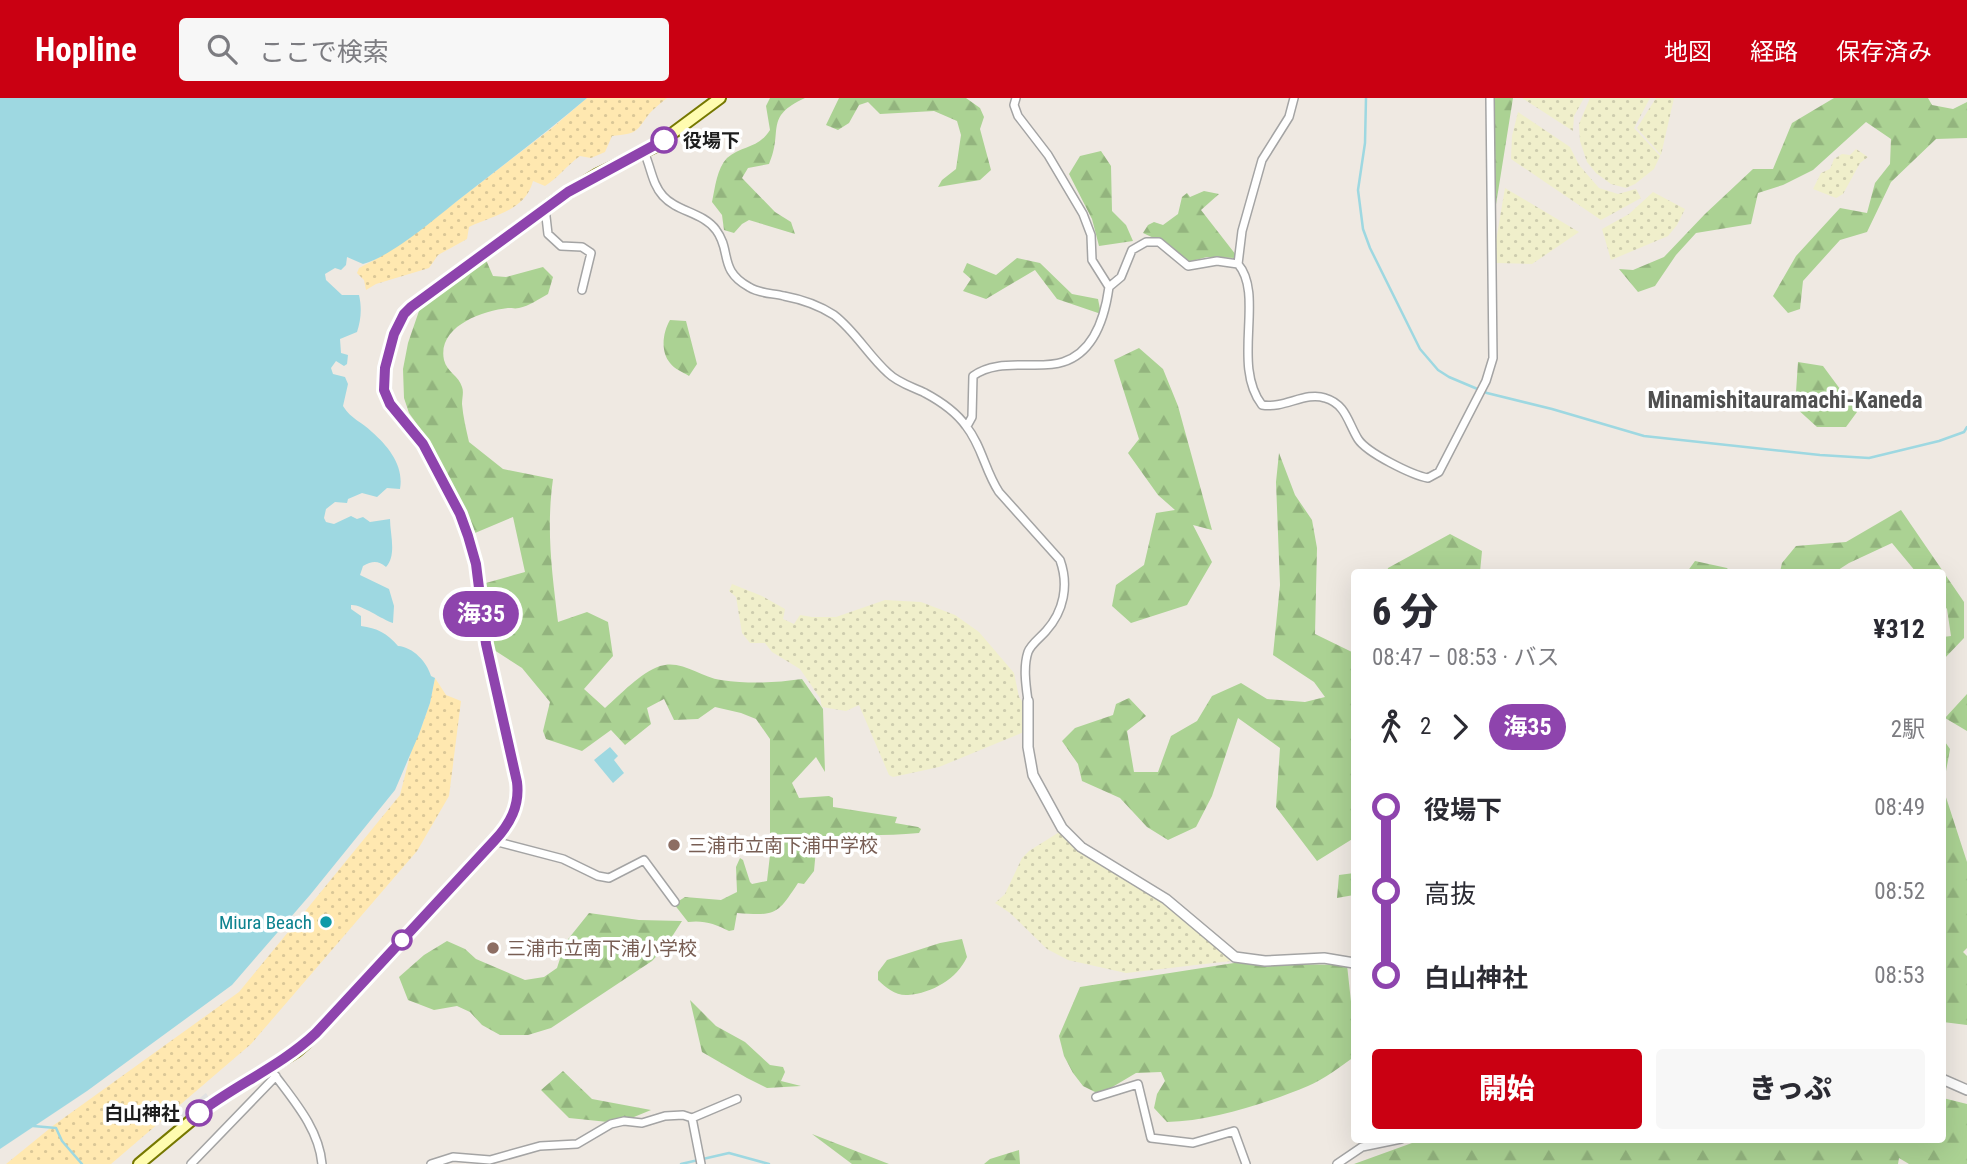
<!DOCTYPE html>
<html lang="ja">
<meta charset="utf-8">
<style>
body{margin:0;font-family:"Roboto Condensed","Noto Sans JP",sans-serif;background:#f7f7f7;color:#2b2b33;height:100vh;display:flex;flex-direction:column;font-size:26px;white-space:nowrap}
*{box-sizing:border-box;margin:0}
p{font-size:23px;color:#7c7c81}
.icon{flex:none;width:38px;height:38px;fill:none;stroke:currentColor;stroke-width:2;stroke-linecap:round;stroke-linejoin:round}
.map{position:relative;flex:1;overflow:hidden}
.drawer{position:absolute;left:1351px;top:471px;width:595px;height:574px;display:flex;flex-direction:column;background:#fff;border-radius:7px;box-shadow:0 7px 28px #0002}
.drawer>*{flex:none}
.badge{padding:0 14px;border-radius:23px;font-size:24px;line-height:46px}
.map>.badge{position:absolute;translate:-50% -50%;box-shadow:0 0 0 4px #fff}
.legs{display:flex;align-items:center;gap:10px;height:77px;padding:0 21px;font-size:23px}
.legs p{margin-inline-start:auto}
.summary{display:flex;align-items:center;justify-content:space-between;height:119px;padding:0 21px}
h1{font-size:38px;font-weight:800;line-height:52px}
.button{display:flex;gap:14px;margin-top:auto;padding:14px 21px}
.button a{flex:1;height:80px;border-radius:7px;background:#ca0012;color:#fff;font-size:28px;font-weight:800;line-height:80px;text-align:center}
.button a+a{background:#f7f7f7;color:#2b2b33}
ul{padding:0 21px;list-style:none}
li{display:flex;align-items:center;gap:24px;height:84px;font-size:26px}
li i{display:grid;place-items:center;width:10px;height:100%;margin:0 9px;background:currentColor}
li i::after{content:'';width:18px;height:18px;margin:-9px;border:5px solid;border-radius:50%;background:#fff}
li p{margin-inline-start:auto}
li:first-child i{background:linear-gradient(#0000 50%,currentColor 0)}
li:last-child i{background:linear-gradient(currentColor 50%,#0000 0)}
header{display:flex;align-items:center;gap:42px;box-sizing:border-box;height:98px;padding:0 35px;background:#ca0012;color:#fff}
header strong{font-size:33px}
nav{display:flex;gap:38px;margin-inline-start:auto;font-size:24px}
.search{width:490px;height:63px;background:#f7f7f7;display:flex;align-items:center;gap:18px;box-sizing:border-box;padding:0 24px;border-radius:7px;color:#7c7c81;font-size:26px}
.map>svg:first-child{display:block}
.farmland{fill:url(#farmland-dots)}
.forest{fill:url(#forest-firs)}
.sand{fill:url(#sand-dots)}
.parking{fill:#e1e1e1}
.water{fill:#9ed8e1}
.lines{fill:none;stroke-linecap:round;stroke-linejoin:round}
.stream{stroke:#9ed8e1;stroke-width:2.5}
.minor-casing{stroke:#a4a4a4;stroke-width:10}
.tertiary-casing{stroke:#a4a4a4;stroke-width:12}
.secondary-casing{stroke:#767800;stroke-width:14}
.minor{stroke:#fff;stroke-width:7}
.tertiary{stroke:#fff;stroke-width:9}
.secondary{stroke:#fffcb0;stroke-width:10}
.line-1-casing{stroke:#fff;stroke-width:16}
.line-1{stroke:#8e44ad;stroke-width:10}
.stop-1-dot{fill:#fff;stroke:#8e44ad;stroke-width:3.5}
.education-dot{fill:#8d6e63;stroke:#fff;stroke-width:2.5}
.culture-dot{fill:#0f9aa8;stroke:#fff;stroke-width:2.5}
.labels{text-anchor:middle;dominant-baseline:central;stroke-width:7;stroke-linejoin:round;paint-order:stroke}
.stop-label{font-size:19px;font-weight:bold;fill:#1d1d1d;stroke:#fff;text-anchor:start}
.education-label{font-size:19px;fill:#785e54;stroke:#fff;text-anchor:start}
.culture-label{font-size:19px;fill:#0d838f;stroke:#fff;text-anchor:end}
.quarter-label{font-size:23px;font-weight:bold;fill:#505050;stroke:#fff}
</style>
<header>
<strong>Hopline</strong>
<div class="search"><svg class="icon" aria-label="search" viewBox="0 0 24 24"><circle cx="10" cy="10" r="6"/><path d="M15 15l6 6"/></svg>ここで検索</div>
<nav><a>地図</a><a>経路</a><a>保存済み</a></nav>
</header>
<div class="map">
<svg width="1967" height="1066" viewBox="0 0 1967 1066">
<defs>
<pattern id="farmland-dots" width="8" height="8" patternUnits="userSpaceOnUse" patternTransform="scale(1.75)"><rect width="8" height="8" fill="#f0efcb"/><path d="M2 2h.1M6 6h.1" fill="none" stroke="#cdccae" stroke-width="1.8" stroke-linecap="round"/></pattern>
<pattern id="forest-firs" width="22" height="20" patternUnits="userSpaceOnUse" patternTransform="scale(1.75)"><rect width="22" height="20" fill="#abd293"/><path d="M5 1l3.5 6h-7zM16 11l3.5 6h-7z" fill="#93b47e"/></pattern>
<pattern id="sand-dots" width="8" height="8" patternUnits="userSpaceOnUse" patternTransform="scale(1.75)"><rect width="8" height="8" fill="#ffe8b0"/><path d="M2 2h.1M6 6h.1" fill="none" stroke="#dac797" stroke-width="1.8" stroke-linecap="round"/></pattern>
</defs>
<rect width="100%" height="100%" fill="#efe9e2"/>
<path class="farmland" d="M1522,0H1584L1574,18L1573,33Z
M1590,0H1650L1634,30L1660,58L1654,71L1635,86L1626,90L1611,86L1596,75L1587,64L1580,43L1579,26Z
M1656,0H1674L1661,57L1637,30Z
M1518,14L1570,49L1579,67L1599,90L1618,96L1636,91L1641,100L1601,122L1511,61L1512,38Z
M1856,51L1868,59L1860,65L1843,96L1836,100L1813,91L1821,75L1830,71L1834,61L1842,56L1850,57Z
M1505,90L1579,134L1532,166L1496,165V143Z
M1653,94L1685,111L1677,127L1668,138L1611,162L1602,131L1629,116Z
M732,486L762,498L785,511L783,521L794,526L800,517L812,519H836L885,502L921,504L955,517L979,534L1014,575L1019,599L1024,606V634L939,669L893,679L889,677L859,607L846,613L822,609L820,600L800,571L772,554L765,545H750L742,535L736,499L729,493Z
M1061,733L1161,801L1232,860L1231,863L1126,875L1068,862L1047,851L1010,815L995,805L1005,796L1022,760L1029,753Z"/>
<path class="forest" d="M770,0H805C763,19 784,33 769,66L748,70L742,80L775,114L791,124L795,136L749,122L742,126L734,135L724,132L722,117L712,104C715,90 717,70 727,60C742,47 758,51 770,32L766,8Z
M839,0H966L980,10L984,19L980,31L991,72L980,82L938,89L942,82L956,71L961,37L957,23L934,13L880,16L868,4L859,7L849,25L838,32L826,27Z
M1493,0H1513L1494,119Z
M1834,0H1928L1932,7L1953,11L1967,4V40L1936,41L1891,84L1867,134L1840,142L1803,183L1800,211L1788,215L1773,198L1796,158L1840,110L1867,115L1875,85L1890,66L1891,41L1866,24L1813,72L1783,87L1758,95L1751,126L1696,135L1676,157L1655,188L1638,194L1619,171L1633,172L1664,159L1705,116L1753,71H1773L1792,25Z
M1101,53L1111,68L1112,113L1126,127L1133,143L1099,148L1092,121L1069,76L1080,58Z
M1204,93L1219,96L1201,112L1236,157V160L1207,159L1188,164L1171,148L1143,135L1148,127L1154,124L1163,127L1178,116L1182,99L1187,95L1190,99Z
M479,160L486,162L493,178L506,179L543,169L553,179L548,196C539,201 529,208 519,210C515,211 512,210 508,210C481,213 437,229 444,262C447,274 459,278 462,289C464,294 462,300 462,306C463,318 466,331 469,344L503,371L553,381C546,431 552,475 558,524L587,514L608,524L613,558L584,591L605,610C621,596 640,575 660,568C681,561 700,579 721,582C750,586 773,585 802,581L823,611L825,674L816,659L792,685L799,700L829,698L833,700V709L897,719L895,725L918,729L921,731L919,735C884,738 851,737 817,740L814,773L804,786L798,785C777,817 776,818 737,815L734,832L729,833C715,826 704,822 688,824L674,806L685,799L721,802L737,794L736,769L740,760L743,762L750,784L752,786L767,783L770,757L777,753L770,738V641L756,621L741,615L715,609L698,621L674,622L664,601L647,610L651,626L625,647L611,632L582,653L546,641L543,633L550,604L522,570L491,550L486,485L525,474L513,419L475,435L432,347L409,315L404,300L403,271L408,245L420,210L465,179Z
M1017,160L1040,165L1072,196L1098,201L1101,216L1057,201L1035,172L986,201L963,193L971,181L963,174L967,165L996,177Z
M670,222L686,223L697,266L689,278C683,274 674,271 670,265C660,253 663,234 670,222Z
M1139,250L1163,271L1178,308L1212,432L1193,427L1212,464L1187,507L1131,525L1112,508L1116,487L1144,467L1156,415L1175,412L1158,397L1128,355L1139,341L1114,262Z
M1798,264L1823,268L1857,314L1846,329H1817L1795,309Z
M1279,355L1295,397L1312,422L1317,450L1315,536L1354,555V740L1317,763L1276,709L1280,650L1238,620L1212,698L1196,729L1168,742L1147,729L1120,700L1082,683L1078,666L1062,643L1075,630L1113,617L1116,606L1129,600L1146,618L1127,633L1134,674H1158L1171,638L1197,623L1212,598L1241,585L1267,601L1305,604L1325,599L1314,584L1273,557L1280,487L1276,384Z
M1901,412L1964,504V540L1943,562V539L1951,538L1947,511L1943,506L1942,474H1916L1892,445L1849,465L1835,474H1780L1782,465L1796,448L1846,444Z
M1450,436L1482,453L1480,474H1387L1388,470Z
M1695,463L1727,470L1730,474H1687Z
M1967,596V633L1945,620Z
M1943,641L1950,651L1943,690L1967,764V850L1963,854L1967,858V927L1943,924Z
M1354,775V797L1337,800L1339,777Z
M589,815L639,822L682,823L666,848L652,863L551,930L528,937H500L482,927L470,914L457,908L434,912L408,902L399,879L424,857L447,843L465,851L476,861L525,882L544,879L557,870L565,845Z
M962,841L967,859C957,881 932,895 908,897C896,898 886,890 878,882V874L887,862L940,845Z
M1234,865L1347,867L1354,931V959C1340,969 1324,981 1308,988C1267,1005 1212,1023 1167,1024L1154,1010L1157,996L1165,983L1161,974L1136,975L1109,991L1097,995L1083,988L1073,975L1064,958L1059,938L1080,889Z
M690,902L716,928L745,944L770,967L783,969L785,974L781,983L801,988L767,990L747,980L702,954Z
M563,973L592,1001L651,1012L634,1019L608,1024L569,1020L541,992Z
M1943,1000L1967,1006V1066H1909L1899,1060L1898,1066H1354L1423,1041H1942Z
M812,1036L889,1066H852Z
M1019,1052L1020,1066H984L990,1061Z"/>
<path class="sand" d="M587,0H667C661,5 654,10 649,16C635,35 638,35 612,38L605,54L591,60L580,58C566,68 559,79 545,88L533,83C525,113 494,117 469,129L467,141L438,157L429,170L376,186L366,192L364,182L357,175L359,170L380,159L431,123L552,30Z
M435,580L446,597L461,603L449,698L417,753L251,946L111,1066H6L54,1027L239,894L400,697L413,646L419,636L430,605Z"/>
<path class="parking" d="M206,995L211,1003L177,1028L173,1022Z"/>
<path class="water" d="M0,0H587C546,35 503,67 461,100C434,121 394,157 363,166L347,159L346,167L341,172L335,170L325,176L326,182L342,197H359C362,210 361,222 357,234L340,241L341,255L348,257L347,266L344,268L336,263L331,270L333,276L345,279L348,286L343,308C351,321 362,324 372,334C389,349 404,368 400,391L387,390L377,399L362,395L348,401L347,405L335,404L326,411L324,420L326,424L334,426L351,418L357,421L363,419L370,424L390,421C390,436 397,457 386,469C378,462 372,463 363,468L360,477L389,491L394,508L393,525C381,521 361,506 351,507V511L361,518V528C377,530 387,535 398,548C413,549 427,564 431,578L435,580L430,605L419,636L395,692L310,797L232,887L87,993L0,1051Z
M610,649L618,658L614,662L624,675L613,685L594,662Z"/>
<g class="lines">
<path class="stream" d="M1366,0L1365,45L1358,92L1363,131L1370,150L1420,251L1438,272L1449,279L1487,295L1552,311L1644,338L1820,357L1869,360L1939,343L1964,334L1967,329
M33,1028L56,1030L62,1043L82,1066
M681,1066L729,1055L769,1066"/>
<defs>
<path id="minor" d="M1294,0L1289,19L1262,62L1242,133L1238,166C1265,197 1231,267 1262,307C1284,311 1306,293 1325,300C1346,306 1348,325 1358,341C1367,355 1412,377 1428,380L1439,374L1486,283L1493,260L1490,0
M644,54C651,69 652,86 663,98C677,114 703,114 716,132C732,153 718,172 749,189C760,196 772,195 784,198C800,201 820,208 834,217C855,233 868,257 888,275C898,285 913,289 925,295C940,303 956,314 966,328C982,348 985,373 999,394L1060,462C1069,487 1064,513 1046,533C1040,540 1031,546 1028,554C1023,569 1026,588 1028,603
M545,110L548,136L561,148L582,149L591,155L582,192
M1109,189L1121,179L1132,152L1146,144H1159L1188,168L1217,163L1238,166
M967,328L972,319L973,278C988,267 1007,267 1025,267C1038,267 1051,268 1063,264C1095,254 1105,218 1109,189L1092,162L1091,137L1083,116L1048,57L1018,18L1014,7L1016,0
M494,743L563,761L598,778L609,780L644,762L675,804
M274,976C294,1003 319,1031 322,1066
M1096,999L1138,986L1151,1040L1193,1045L1234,1033L1246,1066
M692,1020L701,1066
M191,1066L276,978
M431,1066L453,1059L490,1062L540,1048L577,1046L611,1026L624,1023L642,1025L665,1018L683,1017L692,1020L737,1001
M1337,1066L1362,1049L1401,1041"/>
<path id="tertiary" d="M1028,603V649L1033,677L1062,730L1081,749L1166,801L1235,859L1265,863L1324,860L1354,865
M1942,981L1967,992"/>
<path id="secondary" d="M139,1066L211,1006L297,953L305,946L494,743C510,726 520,708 517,684L486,546L476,466L468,437L460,416L423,346L390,306L384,292L385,270L394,236L404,216L411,209L556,102L598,76L654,49L720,0"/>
</defs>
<use href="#minor" class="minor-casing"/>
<use href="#tertiary" class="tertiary-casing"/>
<use href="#secondary" class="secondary-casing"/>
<use href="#minor" class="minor"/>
<use href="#tertiary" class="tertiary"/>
<use href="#secondary" class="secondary"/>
</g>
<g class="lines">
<defs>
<path id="line-1" d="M199,1015C237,986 281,968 316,935L494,743C510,726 520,708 517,684L486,546L476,466L468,438L460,416L423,346L390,306L384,292L385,270L394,236L404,216L411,209L568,94L664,42"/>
</defs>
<use href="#line-1" class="line-1-casing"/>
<use href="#line-1" class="line-1"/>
</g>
<g class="stop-1-dot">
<circle cx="664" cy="42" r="12"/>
<circle cx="402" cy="842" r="9"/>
<circle cx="199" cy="1015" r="12"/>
</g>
<g class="education-dot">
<circle cx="674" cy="747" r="7"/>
<circle cx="493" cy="850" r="7"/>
</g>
<circle class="culture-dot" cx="326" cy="824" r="7"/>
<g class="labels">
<g class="stop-label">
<text x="683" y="42">役場下</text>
<text x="180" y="1015" text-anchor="end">白山神社</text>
</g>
<g class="education-label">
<text x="688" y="747">三浦市立南下浦中学校</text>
<text x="507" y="850">三浦市立南下浦小学校</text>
</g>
<g class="culture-label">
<text x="312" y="824">Miura Beach</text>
</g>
<g class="quarter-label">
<text x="1785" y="302">Minamishitauramachi-Kaneda</text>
</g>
</g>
</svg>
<b class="badge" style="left:481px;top:516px;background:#8e44ad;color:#fff">海35</b>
<section class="drawer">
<div class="summary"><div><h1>6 分</h1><p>08:47 – 08:53 · バス</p></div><b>¥312</b></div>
<div class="legs"><svg class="icon" aria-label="walk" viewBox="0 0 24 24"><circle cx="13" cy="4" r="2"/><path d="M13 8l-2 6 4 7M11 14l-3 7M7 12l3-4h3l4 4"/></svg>2<svg class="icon" aria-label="forward" viewBox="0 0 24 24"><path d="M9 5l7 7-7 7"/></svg><b class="badge" style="background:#8e44ad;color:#fff">海35</b><p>2駅</p></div>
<ul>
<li><i style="color:#8e44ad"></i><b>役場下</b><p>08:49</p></li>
<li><i style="color:#8e44ad"></i><span>高抜</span><p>08:52</p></li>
<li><i style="color:#8e44ad"></i><b>白山神社</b><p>08:53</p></li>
</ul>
<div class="button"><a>開始</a><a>きっぷ</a></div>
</section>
</div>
